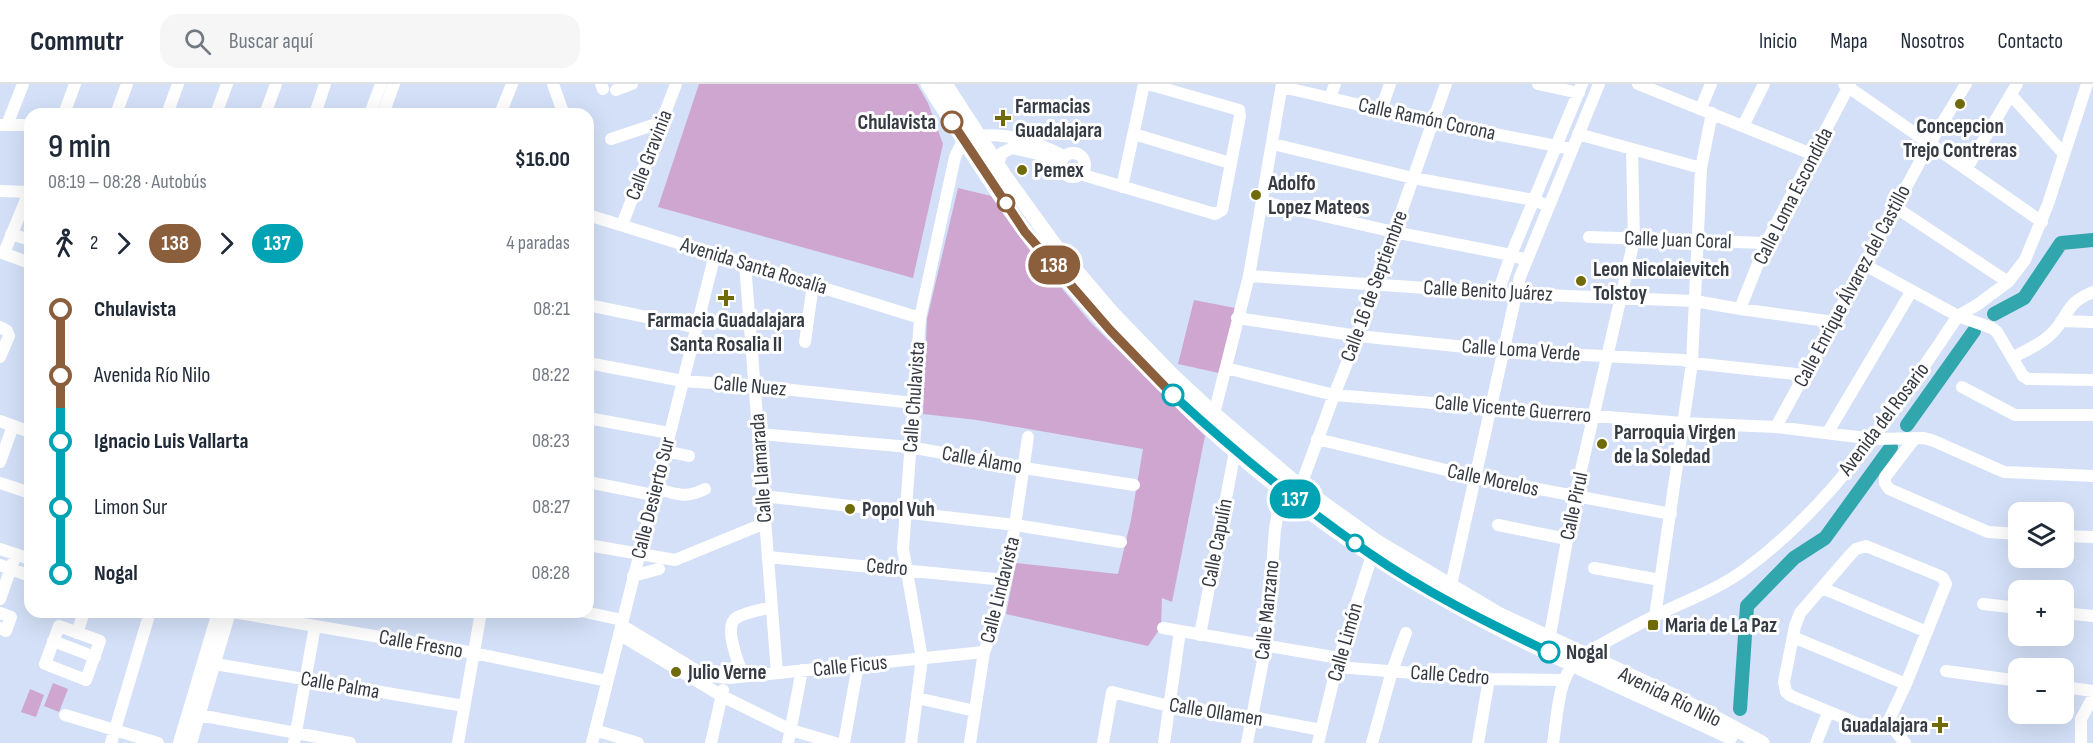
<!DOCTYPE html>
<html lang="es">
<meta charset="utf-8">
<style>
body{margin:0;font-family:"Sofia Sans Condensed",sans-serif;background:#f6f6f7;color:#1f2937;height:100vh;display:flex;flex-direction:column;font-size:22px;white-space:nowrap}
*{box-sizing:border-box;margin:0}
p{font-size:20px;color:#747a83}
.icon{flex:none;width:33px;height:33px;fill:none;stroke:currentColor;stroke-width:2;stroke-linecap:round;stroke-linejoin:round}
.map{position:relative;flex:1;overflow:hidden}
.details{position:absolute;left:24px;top:24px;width:570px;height:510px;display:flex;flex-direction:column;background:#fff;border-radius:18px;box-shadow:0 6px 24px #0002}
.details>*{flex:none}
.badge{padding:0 12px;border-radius:20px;font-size:21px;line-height:39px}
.controls{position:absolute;left:2008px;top:418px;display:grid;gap:12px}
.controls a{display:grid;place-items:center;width:66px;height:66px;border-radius:12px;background:#fff;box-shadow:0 6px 24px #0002;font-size:30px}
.map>.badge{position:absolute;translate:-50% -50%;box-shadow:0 0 0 3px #fff}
.legs{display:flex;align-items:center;gap:9px;height:66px;padding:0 24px;font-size:20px}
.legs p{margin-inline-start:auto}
.headline{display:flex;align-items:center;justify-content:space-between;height:102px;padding:0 24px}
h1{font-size:33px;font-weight:600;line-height:45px}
ul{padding:0 24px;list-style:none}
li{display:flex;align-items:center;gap:21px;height:66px;font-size:22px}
li i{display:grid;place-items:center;width:9px;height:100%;margin:0 8px;background:currentColor}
li i::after{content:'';width:15px;height:15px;margin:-8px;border:4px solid;border-radius:50%;background:#fff}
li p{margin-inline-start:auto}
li:first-child i{background:linear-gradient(#0000 50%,currentColor 0)}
li:last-child i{background:linear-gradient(currentColor 50%,#0000 0)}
header{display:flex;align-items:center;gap:36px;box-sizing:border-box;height:84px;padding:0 30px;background:#fff;border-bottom:2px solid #e0e1e3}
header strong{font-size:28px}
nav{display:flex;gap:33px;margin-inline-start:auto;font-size:21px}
.search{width:420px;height:54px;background:#f6f6f7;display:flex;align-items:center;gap:15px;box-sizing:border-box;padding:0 21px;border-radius:18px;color:#747a83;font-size:22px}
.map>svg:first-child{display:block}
.green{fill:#cea6d0}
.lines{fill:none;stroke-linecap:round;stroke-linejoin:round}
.river{stroke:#31a6ad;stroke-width:14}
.minor{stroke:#fff;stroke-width:12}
.major{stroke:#fff;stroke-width:15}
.line-1-casing{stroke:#fff;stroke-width:14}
.line-2-casing{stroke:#fff;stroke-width:14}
.line-1{stroke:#8b5e3c;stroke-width:9}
.line-2{stroke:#00a3b4;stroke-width:9}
.poi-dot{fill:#6e6b08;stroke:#fff;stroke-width:2}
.stop-1-dot{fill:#fff;stroke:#8b5e3c;stroke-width:3}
.stop-2-dot{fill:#fff;stroke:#00a3b4;stroke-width:3}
.labels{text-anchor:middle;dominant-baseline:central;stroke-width:6;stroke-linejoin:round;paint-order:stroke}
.poi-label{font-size:21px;font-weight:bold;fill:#353a43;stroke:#fff;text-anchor:start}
.street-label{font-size:21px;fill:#353a43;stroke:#fff}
.stop-label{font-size:21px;font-weight:bold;fill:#353a43;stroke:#fff;text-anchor:end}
</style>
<header>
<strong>Commutr</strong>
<div class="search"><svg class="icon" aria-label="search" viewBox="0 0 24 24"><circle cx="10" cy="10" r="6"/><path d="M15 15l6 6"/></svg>Buscar aquí</div>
<nav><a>Inicio</a><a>Mapa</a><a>Nosotros</a><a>Contacto</a></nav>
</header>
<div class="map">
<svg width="2093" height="659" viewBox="0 0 2093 659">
<rect width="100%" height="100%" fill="#d3e0f7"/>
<path class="green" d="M699,0H917L928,19L943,60L913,194L658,123Z
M958,104L991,112L1031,168L1091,239L1205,352L1172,518L1162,514L1161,543L1148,562L1006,530L1016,479L1118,490L1131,436L1143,365L977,336L923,330L927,235Z
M1194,216L1235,224L1219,289L1178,280Z
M53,599L68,605L59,628L44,622Z
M30,605L44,611L36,633L21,628Z"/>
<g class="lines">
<path class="river" d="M1994,230L2024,214L2061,159L2093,156
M1907,341L1974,247
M1740,625L1747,522L1794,474L1825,454L1891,363"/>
<path class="minor" d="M553,0L563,28
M601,0L603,5
M1538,0L1579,9
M1638,0L1814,71
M1844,0L2042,138
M1282,3L1433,38L1572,65
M616,6L632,0
M2011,11L2064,70
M1330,14L1335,0
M1701,24L1711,0
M1381,26L1390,0
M64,30L75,0
M116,30L127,0
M167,30L178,0
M216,30L227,0
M265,30L276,0
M315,30L325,0
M370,30L381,0
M383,30L394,0
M500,30L512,0
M1,41H30
M7,41L23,0
M1743,42L1764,0
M1134,50L1230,79
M1578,50L1701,84
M611,55L662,38
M1273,60L1413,94L1533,116L1549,122
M1061 81a12 12 0 1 1 24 0a12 12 0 1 1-24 0Z
M1967,84L2017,0
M995,87L1002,69L1012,64L1038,70L1061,81
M1080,90L1215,130L1222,126L1240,32L1239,26L1148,0
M1122,103L1144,0
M0,107L30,108
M1263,118L1394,148L1511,171L1527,176
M1895,123L2008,198
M588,131L920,234
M622,141L676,0
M11,150L30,156
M1589,153L1766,159
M0,168L30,179
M4,169L29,108
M745,180L777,589
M1865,181L1958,232L1992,244L1997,248L2023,292L2028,295L2093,296
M1249,192L1516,210L1695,217L1740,225L1834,238
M1498,209L1511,171L1582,0
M588,221L695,243
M1740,225L1766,159L1850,0
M1237,234L1358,252L1505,267L1683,276L1692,279L1805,291
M2061,237L2093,238
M0,243L7,247L9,252L0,273
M805,258L813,200
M2012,274C2024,267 2040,261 2050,251C2070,233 2063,220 2093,208
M588,279L683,297L755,302L914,319
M1226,284L1334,311L1683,339L1776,343L1874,355L1924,354L1934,357L2004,388L2093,392
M1962,303L2015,331H2093
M1214,330L1249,192L1282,0
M588,334L669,349
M0,337L30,348
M1776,343L1929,61L1966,0
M1828,348L1911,208
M758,350L910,363L1024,384L1134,401
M1915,354L1885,393V399L1889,405L1988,448L2019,450
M1317,355L1475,393L1671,430
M665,367L689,372
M0,378L13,342
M588,398L653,411
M0,399L30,409
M655,404C675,410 686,415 705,405
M763,412L1015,441L1121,458
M1498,441L1567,455
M2064,452L2093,453
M588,461L675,476L765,439
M1866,462L1940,492L1943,494L1946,500L1906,600L1888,638L1879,642L1866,643L1791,612L1786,608L1784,598L1795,542L1800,529L1851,470L1856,465Z
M0,465L30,475
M768,473L1005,496
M0,481L30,492
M1594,484L1660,496
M633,492L659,485
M1822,504L1927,548
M1449,510L1520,193L1599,0
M0,515L16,470
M1983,520L2019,524
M233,528L474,569L607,597
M585,528L622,536
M0,529L11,533L6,547L0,544
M2064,529L2093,532
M1655,532L1692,279L1701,84L1712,29
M621,541L699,588L709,592L729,594L984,568
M59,542L100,557L86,596L45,580Z
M1163,544L1339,574
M77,549L84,528
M619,550L722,612L791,646L835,659
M1200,551L1235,367
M1793,553L1906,600
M53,557L95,573
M1548,562L1575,412L1634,156L1632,65
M215,580L464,622
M1337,583L1489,595L1563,596
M1946,587L2019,597
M743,592C739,580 723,543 736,534C745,528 761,526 772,523
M2064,603L2093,607
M917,614L975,627
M188,629L350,659
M65,631L158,659
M1888,638L1905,659
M595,646L638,659
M111,659L150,528
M179,659L218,528
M191,659L230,528
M294,659L315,542
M458,659L481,528
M592,659L715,170
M711,659L723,606
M788,659L802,586
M844,659L858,581
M911,659L922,574L903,465L920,234L955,73L963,56C996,44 1034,57 1064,72
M970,659L984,568L999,529L1015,441L1028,353
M1103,659L1112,608L1169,622L1252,633L1321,646
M1164,659L1180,547
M1247,659L1266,561L1275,445L1280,416L1285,409L1299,402L1304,393L1334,311L1358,252L1446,0
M1318,659L1339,574L1374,465
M1372,659L1392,587L1406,549
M1478,659L1489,595
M1553,659C1558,629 1557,591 1582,571C1606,558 1630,544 1655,532C1685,517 1717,506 1744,486C1835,420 1896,323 1958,232L1977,221L2008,198L2025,176L2048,120L2087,0
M1816,659L1828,629
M2081,659V635L2093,613"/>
<path class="major" d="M928,0C959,49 990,99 1024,146C1040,167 1059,187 1076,207C1162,307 1260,398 1371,471C1483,545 1609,596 1730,653
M945,0L1006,94L1056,163L1113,230L1172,291L1214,330L1299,402L1377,458L1498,530L1678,614L1762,659"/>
</g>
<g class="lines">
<defs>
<path id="line-1" d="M952,38L1025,148L1110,246L1173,311"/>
<path id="line-2" d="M1173,311C1235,368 1299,421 1369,469C1425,508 1488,539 1549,568"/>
</defs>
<use href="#line-1" class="line-1-casing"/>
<use href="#line-2" class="line-2-casing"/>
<use href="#line-1" class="line-1"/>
<use href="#line-2" class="line-2"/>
</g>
<g class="poi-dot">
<circle cx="1960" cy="20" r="6"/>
<path d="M1000 25h6v6h6v6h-6v6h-6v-6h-6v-6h6z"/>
<circle cx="1022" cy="86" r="6"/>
<circle cx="1256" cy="111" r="6"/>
<circle cx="1581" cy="197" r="6"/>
<path d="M723 205h6v6h6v6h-6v6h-6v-6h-6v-6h6z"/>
<circle cx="1602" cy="360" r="6"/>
<circle cx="850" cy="425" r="6"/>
<rect x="1647" y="535" width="12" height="12" rx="3"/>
<circle cx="676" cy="588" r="6"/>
<path d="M1937 632h6v6h6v6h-6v6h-6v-6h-6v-6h6z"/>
</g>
<g class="stop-1-dot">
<circle cx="952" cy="38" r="10"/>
<circle cx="1006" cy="119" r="8"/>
</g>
<g class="stop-2-dot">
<circle cx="1173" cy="311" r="10"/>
<circle cx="1355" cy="459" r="8"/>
<circle cx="1549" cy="568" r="10"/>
</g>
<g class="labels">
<g class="poi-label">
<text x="1015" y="22">Farmacias<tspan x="1015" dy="24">Guadalajara</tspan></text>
<text x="1960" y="42" text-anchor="middle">Concepcion<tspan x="1960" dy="24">Trejo Contreras</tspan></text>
<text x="1034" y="86">Pemex</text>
<text x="1268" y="99">Adolfo<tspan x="1268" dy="24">Lopez Mateos</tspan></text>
<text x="1593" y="185">Leon Nicolaievitch<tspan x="1593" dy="24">Tolstoy</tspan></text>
<text x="726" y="236" text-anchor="middle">Farmacia Guadalajara<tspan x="726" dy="24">Santa Rosalia II</tspan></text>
<text x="1614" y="348">Parroquia Virgen<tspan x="1614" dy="24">de la Soledad</tspan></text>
<text x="862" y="425">Popol Vuh</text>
<text x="1665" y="541">Maria de La Paz</text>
<text x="688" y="588">Julio Verne</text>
<text x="1928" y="641" text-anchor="end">Guadalajara</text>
</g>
<g class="street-label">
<text transform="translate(1427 35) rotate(12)">Calle Ramón Corona</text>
<text transform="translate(649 71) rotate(-69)">Calle Gravinia</text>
<text transform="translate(1793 112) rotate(-63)">Calle Loma Escondida</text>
<text transform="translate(1678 156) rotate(2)">Calle Juan Coral</text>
<text transform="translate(754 182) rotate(17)">Avenida Santa Rosalía</text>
<text transform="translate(1374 202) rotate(-70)">Calle 16 de Septiembre</text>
<text transform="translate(1852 202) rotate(-62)">Calle Enrique Álvarez del Castillo</text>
<text transform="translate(1488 207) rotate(3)">Calle Benito Juárez</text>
<text transform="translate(1521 266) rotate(4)">Calle Loma Verde</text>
<text transform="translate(750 302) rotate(5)">Calle Nuez</text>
<text transform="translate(914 313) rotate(-86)">Calle Chulavista</text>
<text transform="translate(1513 325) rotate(5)">Calle Vicente Guerrero</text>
<text transform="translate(1884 335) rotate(-53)">Avenida del Rosario</text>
<text transform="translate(982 376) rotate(10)">Calle Álamo</text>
<text transform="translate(761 384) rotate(-94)">Calle Llamarada</text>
<text transform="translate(1493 396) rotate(12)">Calle Morelos</text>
<text transform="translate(653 414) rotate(-76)">Calle Desierto Sur</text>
<text transform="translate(1574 422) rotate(-78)">Calle Pirul</text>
<text transform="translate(1217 459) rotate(-79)">Calle Capulín</text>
<text transform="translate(887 483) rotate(5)">Cedro</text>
<text transform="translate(1000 506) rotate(-76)">Calle Lindavista</text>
<text transform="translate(1267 526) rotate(-84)">Calle Manzano</text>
<text transform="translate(1345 558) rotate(-74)">Calle Limón</text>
<text transform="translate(421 560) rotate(10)">Calle Fresno</text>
<text transform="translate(850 582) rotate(-6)">Calle Ficus</text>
<text transform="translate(1450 591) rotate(4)">Calle Cedro</text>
<text transform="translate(340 601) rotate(10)">Calle Palma</text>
<text transform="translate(1670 613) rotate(26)">Avenida Río Nilo</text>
<text transform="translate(1216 628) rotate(9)">Calle Ollamen</text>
</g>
<g class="stop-label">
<text x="936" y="38">Chulavista</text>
<text x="1566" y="568" text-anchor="start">Nogal</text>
</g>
</g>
</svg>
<div class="controls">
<a><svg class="icon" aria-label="layers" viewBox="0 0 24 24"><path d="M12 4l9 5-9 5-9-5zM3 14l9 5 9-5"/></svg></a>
<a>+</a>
<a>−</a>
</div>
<b class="badge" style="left:1054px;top:181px;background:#8b5e3c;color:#fff">138</b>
<b class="badge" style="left:1295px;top:415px;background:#00a3b4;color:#fff">137</b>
<section class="details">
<div class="headline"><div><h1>9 min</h1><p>08:19 – 08:28 · Autobús</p></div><b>$16.00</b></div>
<div class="legs"><svg class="icon" aria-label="walk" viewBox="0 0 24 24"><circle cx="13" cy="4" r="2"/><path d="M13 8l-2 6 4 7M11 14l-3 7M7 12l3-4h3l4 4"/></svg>2<svg class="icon" aria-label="forward" viewBox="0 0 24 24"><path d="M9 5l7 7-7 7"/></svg><b class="badge" style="background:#8b5e3c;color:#fff">138</b><svg class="icon" aria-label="forward" viewBox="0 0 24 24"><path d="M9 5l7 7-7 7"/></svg><b class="badge" style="background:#00a3b4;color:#fff">137</b><p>4 paradas</p></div>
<ul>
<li><i style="color:#8b5e3c"></i><b>Chulavista</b><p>08:21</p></li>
<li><i style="color:#8b5e3c"></i><span>Avenida Río Nilo</span><p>08:22</p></li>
<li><i style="color:#00a3b4"></i><b>Ignacio Luis Vallarta</b><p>08:23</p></li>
<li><i style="color:#00a3b4"></i><span>Limon Sur</span><p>08:27</p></li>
<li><i style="color:#00a3b4"></i><b>Nogal</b><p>08:28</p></li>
</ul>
</section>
</div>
